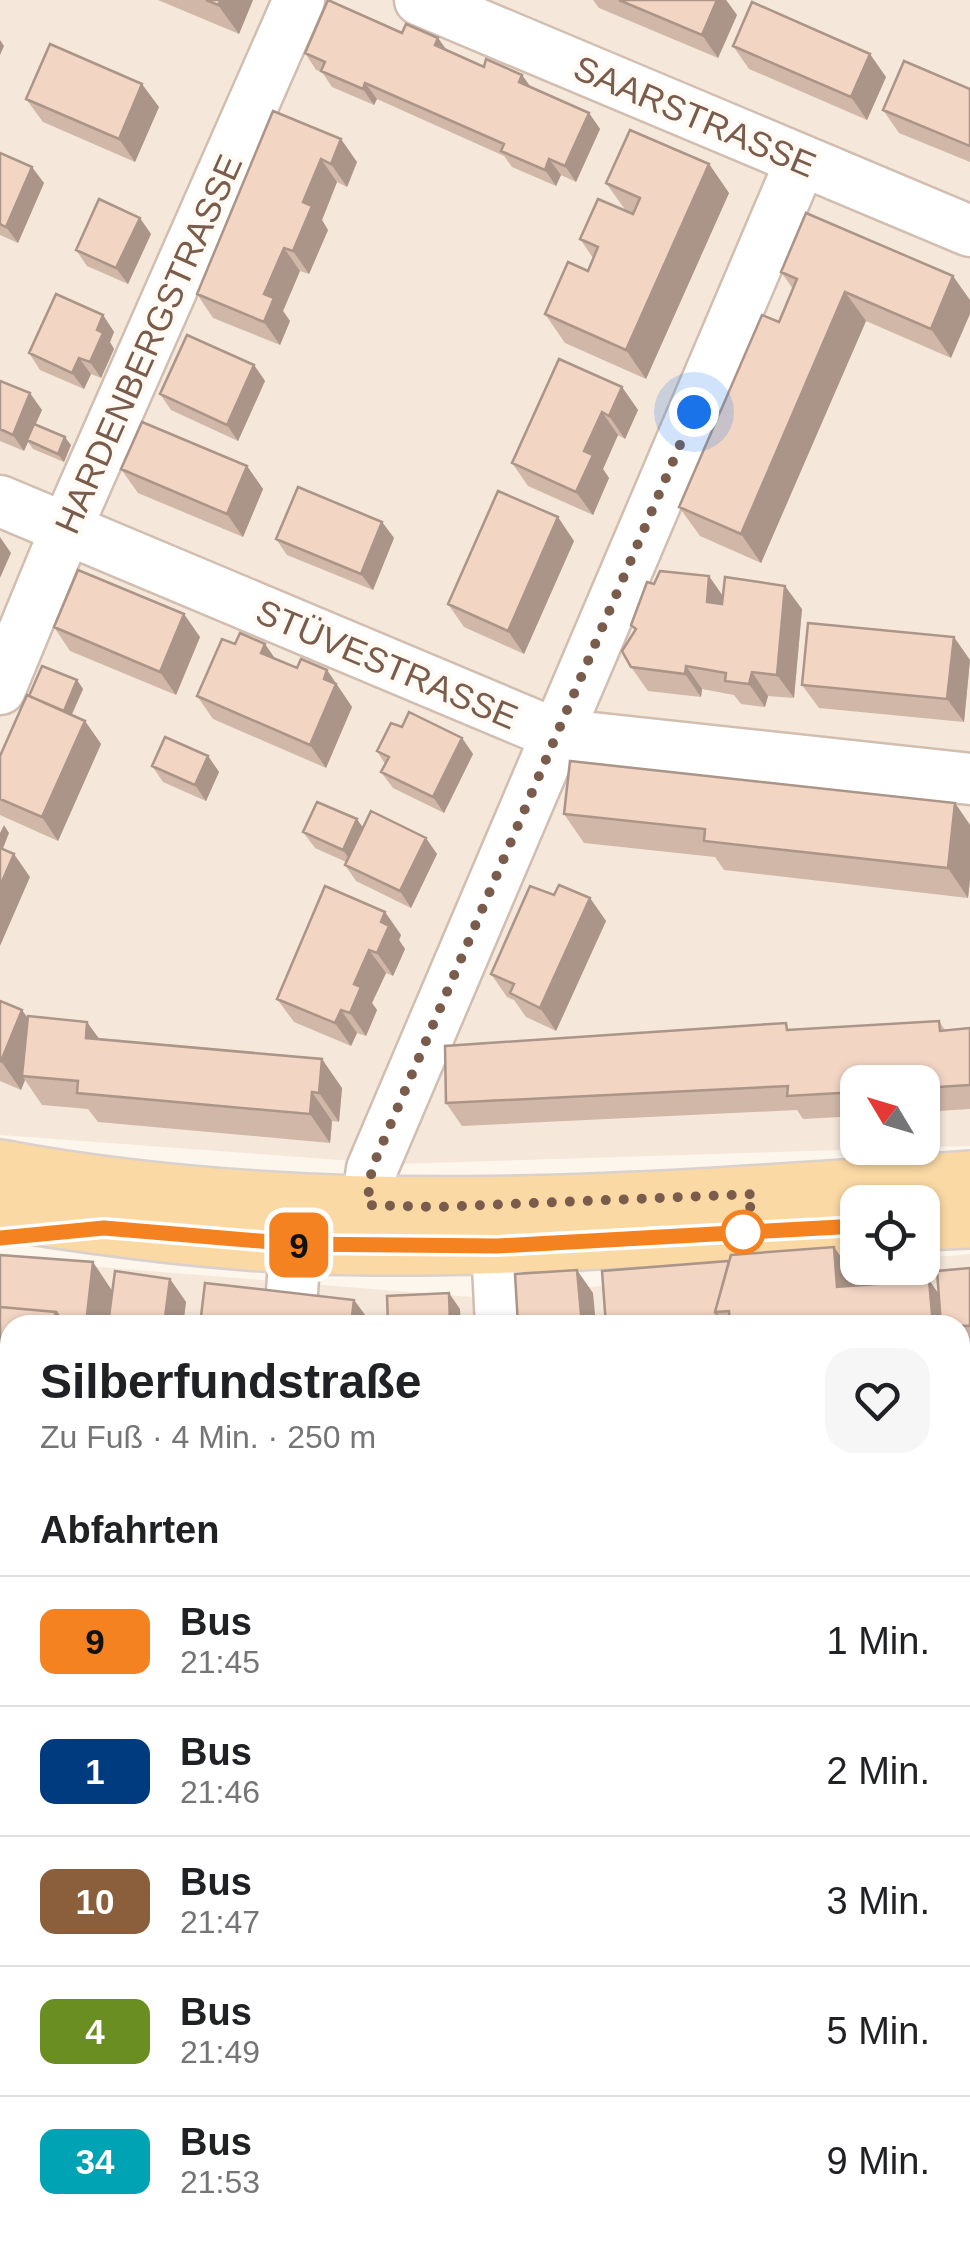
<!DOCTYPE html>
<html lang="de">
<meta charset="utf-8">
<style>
body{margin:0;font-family:Arial,sans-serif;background:#f6f6f6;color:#202124;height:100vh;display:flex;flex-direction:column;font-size:38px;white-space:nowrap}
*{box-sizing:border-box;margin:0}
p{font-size:32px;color:#757577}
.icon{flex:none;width:55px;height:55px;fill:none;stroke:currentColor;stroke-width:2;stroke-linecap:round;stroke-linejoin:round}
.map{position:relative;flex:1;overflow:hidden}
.sheet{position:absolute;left:0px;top:1315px;width:970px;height:932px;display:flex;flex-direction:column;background:#fff;border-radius:30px 30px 0 0;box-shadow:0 2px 8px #0004}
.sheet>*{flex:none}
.badge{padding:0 20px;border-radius:15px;font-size:35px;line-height:65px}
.needle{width:65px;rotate:308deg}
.controls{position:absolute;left:840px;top:1065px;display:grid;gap:20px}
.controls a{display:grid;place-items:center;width:100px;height:100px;border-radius:20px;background:#fff;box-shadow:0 2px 8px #0004;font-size:50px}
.you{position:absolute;width:50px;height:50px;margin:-25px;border:8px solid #fff;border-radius:50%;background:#1a73e8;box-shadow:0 0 0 15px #1a73e833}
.map>.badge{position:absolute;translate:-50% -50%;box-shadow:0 0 0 5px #fff}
h2{padding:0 40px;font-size:38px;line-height:90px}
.round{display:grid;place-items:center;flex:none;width:105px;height:105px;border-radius:30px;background:#f6f6f6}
.summary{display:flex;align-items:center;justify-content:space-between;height:170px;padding:0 40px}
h1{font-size:48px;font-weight:700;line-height:75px}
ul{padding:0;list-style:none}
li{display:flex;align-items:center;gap:30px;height:130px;padding:0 40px;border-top:2px solid #e0e0e0}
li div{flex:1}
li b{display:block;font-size:38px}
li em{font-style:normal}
li .badge{min-width:110px;font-weight:700;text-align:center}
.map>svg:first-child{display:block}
.residential{fill:#f5e8da;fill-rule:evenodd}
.industrial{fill:url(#industrial-grid)}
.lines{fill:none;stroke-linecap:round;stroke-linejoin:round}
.minor-casing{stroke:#d1beb0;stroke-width:55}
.major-casing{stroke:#dad1cd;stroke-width:60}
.minor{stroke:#fff;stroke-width:50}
.major{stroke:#fbd9a5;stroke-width:55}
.rail{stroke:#b9a8c9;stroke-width:8;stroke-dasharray:15 10;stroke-linecap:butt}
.wall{fill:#d1b7a8}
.shaded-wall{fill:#aa9588}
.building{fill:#f3d5c3;stroke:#aa9588;stroke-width:2.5}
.line-casing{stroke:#fff;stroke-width:22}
.line{stroke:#f58220;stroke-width:15}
.walk{stroke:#7a5c4d;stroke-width:10;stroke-dasharray:0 18}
.stop-dot{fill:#fff;stroke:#f58220;stroke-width:5}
.labels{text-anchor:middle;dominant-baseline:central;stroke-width:8;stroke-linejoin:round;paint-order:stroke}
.street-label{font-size:35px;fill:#7a5c4d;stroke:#fffaf3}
</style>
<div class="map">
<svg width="970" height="2247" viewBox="0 0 970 2247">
<defs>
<pattern id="industrial-grid" width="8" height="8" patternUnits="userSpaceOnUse" patternTransform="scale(2.5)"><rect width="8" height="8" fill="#efe9e4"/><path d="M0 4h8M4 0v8" fill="none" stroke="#c7c0bb"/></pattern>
</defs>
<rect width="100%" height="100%" fill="#fdf6ec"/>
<path class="residential" d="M0,0H970V1146L395,1164L0,1135ZM858,1082H922V1148H858Z
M970,1254V2125L960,2119V1325H10V1576L0,1570V1259L472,1297L857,1264L858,1268H922L923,1258Z
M0,1643L10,1649V2238H960V2204L970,2210V2247H0Z"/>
<path class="industrial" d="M62,2238H124L136,2247H66L69,2243Z"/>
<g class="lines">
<defs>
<path id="minor" d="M420,0L970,231
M0,501L555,734L970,779
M0,689L66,529L299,0
M367,1205L372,1169L801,161
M497,1246L501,1325
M290,1325L295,1245
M0,1544L10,1550
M960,1823L970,1829
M0,1991L10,1998
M0,2164L10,2150
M325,2238L337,2247
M575,2247L580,2238"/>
<path id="major" d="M0,1168C320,1228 647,1202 970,1179
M0,1211C98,1227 196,1240 295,1245C482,1253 670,1236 858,1226
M922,1222L970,1220"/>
</defs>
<use href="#minor" class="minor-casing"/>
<use href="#major" class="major-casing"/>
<use href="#minor" class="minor"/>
<use href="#major" class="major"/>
<path class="rail" d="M0,1595L10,1601
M0,1620L10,1626
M960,2133L970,2138
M960,2158L970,2163"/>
</g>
<path class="wall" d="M158,0H253L239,34Z
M593,0H726L737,15L718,58L599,8Z
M402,33L438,38L447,50L484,67L522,75L531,87L589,113L600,129L576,182L561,175L556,186L512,167L504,156L377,99L374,105L332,87L322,72L316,70L305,53Z
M733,46L886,77L867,120L749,69Z
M970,89V162L899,133L883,110Z
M26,99L159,107L135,162L43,122Z
M273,111L357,162L347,187L337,182L322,220L328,230L309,274L300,271L283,311L290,321L280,345L213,318L197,294Z
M0,153L44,183L18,243L0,235Z
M709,164L729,193L646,379L565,343L545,314L588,271L593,258L580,239L626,211L606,183Z
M151,234L128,284L87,266L76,250Z
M781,272L953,276L951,358L866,321L761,563L700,536L679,507L779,322L793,289Z
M103,315L114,332L110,342L114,349L101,378L91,374L84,389L40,370L29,353Z
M254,365L265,381L238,441L171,410L160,394Z
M0,381L42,410L35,424L71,445L64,462L33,449L28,442L24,451L0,441Z
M622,387L638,410L625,439L618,435L603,469L609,478L593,515L528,486L512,463Z
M247,466L263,489L243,537L138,493L121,469Z
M382,522L394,538L373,590L287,555L276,539Z
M574,541L524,654L464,627L448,604Z
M654,584L802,609L794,698L768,696L765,707L741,704L734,695L702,689L701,697L648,691L631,667L635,631L631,625Z
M54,627L200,637L176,695L70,651Z
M276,659L297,668L327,670L352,707L326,768L213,719L197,696Z
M970,660L964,722L819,708L802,685Z
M77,680L83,689L72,715L85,721L101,744L58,841L0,815V756L29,696Z
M402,727L462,738L473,754L444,813L393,788L381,772L385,764L377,751Z
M208,756L219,772L206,801L163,782L152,766Z
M955,803L970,825V879L968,898L724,870L715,857L584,843L564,814Z
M363,828L437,854L411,908L356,881L345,865L346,862L315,848L303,832Z
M554,895L590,898L606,921L556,1031L526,1017L514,1000L507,997L491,974Z
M385,912L401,935L399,940L405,949L393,976L386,973L372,1003L377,1010L366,1036L357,1033L351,1046L294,1022L277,999Z
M0,1001L28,1018L100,1040L342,1088L339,1122L332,1121L330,1143L98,1122L88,1109L42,1105L25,1080L21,1090L0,1081Z
M939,1021L945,1030L970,1028V1109L922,1112V1082H858V1116L803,1119L797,1110L462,1126L446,1103L791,1030Z
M834,1247L854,1276L855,1286L901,1282L898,1279L921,1270L922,1281L929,1280L939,1294L970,1268V1343L960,1344V1325H606L729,1261Z
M0,1255L113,1291L170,1279L186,1302L183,1325H10V1490L0,1485Z
M970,1710V1774L964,1771L960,1766V1727Z
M0,1830L10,1837V1946L0,1939Z
M960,1880L970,1886V1980L960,1974Z
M970,2023V2071L960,2065V2035Z
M123,2238H249L262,2247H136Z
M494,2238H560L556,2247H518Z"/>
<path class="shaded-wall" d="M221,0H253L239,34L218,5Z
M717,0H726L737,15L718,58L702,35Z
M438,38L449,54L435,45Z
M0,40L4,46L0,55Z
M870,54L886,77L867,120L851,97Z
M522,75L534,92L519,82Z
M365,83L377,99L374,105L363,89Z
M142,84L159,107L135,162L119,139Z
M589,113L600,129L576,182L565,166Z
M341,139L357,162L347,187L331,164Z
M321,159L337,182L322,220L328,230L309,274L293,251L303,202Z
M549,159L561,175L556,186L545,170Z
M709,164L729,193L646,379L626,350Z
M32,167L44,183L18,243L6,227Z
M140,218L151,234L128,284L116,268Z
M284,248L300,271L283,311L290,321L280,345L264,322V294Z
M953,276L970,300V314L951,358L931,329Z
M845,292L866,321L761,563L741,534Z
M103,315L114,332L110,342L114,349L101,378L90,362L97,330Z
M79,358L91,374L84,389L72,373Z
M254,365L265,381L238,441L227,425Z
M622,387L638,410L625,439L609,416Z
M30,393L42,410L24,451L13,435Z
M602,412L618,435L603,469L609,478L593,515L576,492L584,451Z
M65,437L71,445L64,462L58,454Z
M247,466L263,489L243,537L227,514Z
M558,517L574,541L524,654L508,631Z
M382,522L394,538L373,590L361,574Z
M0,537L11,553L0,578Z
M709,576L725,599L723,625L707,602Z
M785,586L802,609L794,698L777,675Z
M184,614L200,637L176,695L160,672Z
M954,637L970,660L964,722L947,699Z
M265,644L281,667L261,653Z
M686,666L702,689L701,697L685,674Z
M327,670L352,707L326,768L310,745L324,679Z
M752,672L768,696L765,707L749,684Z
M77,680L83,689L69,720L64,712Z
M85,721L101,744L58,841L42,817Z
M462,738L473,754L444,813L433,797Z
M208,756L219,772L206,801L195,785Z
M955,803L970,825V879L968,898L948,868Z
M357,819L368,835L354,866L343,850Z
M4,825L9,833L2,851L0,849V833Z
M426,838L437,854L411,908L400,891Z
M14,854L30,877L0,946V886Z
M590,898L606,921L556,1031L540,1008Z
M385,912L401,935L399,940L405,949L393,976L377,953L381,922Z
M369,950L386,973L372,1003L377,1010L366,1036L350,1013L354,984Z
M22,1010L43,1039L22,1076L25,1080L21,1090L1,1061Z
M341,1010L357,1033L351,1046L335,1023Z
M87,1022L108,1051L86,1038Z
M322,1059L342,1088L339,1122L319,1093Z
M312,1092L332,1121L330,1143L310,1114Z
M834,1247L854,1276L857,1316L837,1287Z
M93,1262L113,1292L109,1325H87L86,1324Z
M916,1268H919L921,1270L922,1284L917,1276Z
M577,1270L593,1293L596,1325H582Z
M170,1279L186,1302L183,1325H164Z
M929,1280L949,1309L951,1325H933Z
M449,1293L460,1309L461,1325H450Z
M354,1300L366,1316L364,1325H351Z
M56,1312L65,1325H51Z
M10,1417V1481L0,1466V1439Z
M10,2050V2106L0,2119V2063Z
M27,2238H60L53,2247H20Z
M534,2238H560L556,2247H541Z
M660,2238H678L674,2247H656Z"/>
<path class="building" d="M206,0H221L218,5Z
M328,0L402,33L406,24L438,38L435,45L484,67L486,59L522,75L519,82L589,113L565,166L549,159L545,170L501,151L504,144L365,83L363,89L321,71L325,62L305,53Z
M619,0H717L702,35Z
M752,2L870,54L851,97L733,46Z
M50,44L142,84L119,139L26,99Z
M904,61L970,89V146L883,110Z
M273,111L341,139L331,164L321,159L303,202L312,206L293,251L284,248L264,294L274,298L264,322L197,294Z
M630,130L709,164L626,350L545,314L568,262L588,271L598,247L580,239L598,199L633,214L640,198L606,183Z
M0,153L32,167L6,227L0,224Z
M99,199L140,218L116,268L76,250Z
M806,213L953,276L931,329L845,292L741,534L679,507L762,315L779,322L797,279L781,272Z
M56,294L103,315L97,330L103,333L90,362L79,358L72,373L29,353Z
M187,335L254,365L227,425L160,394Z
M559,359L622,387L609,416L602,412L584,451L593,455L576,492L512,463Z
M0,381L30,393L13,435L0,429Z
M142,422L247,466L227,514L121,469Z
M34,424L65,437L58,454L27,440Z
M298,487L382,522L361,574L276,539Z
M498,491L558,517L508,631L448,604Z
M78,570L184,614L160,672L54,627Z
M660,571L709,576L707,602L722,604L725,577L785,586L777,675L752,672L749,684L725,681L726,673L686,666L685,674L631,667L622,651L636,629L631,625L647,582L654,584Z
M808,623L954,637L947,699L802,685Z
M240,633L265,644L261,653L297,668L301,659L327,670L324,679L336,684L310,745L197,696L222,639L235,644Z
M42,666L77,680L64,711L29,696Z
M27,695L85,721L42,817L0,799V756Z
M409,712L462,738L433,797L381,772L389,757L377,751L391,723L402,727Z
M165,737L208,756L195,785L152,766Z
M570,761L955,803L948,868L704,841L705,829L564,814Z
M317,802L357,819L343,850L303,832Z
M371,811L426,838L400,891L345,865Z
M0,848L14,854L0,886Z
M559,885L590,898L540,1008L510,993L514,984L491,974L530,886L554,895Z
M325,886L385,912L381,922L389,926L377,953L369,950L354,984L361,987L350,1013L341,1010L335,1023L277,999Z
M0,1001L22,1010L1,1061L0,1060Z
M28,1016L87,1022L86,1038L322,1059L319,1093L312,1092L310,1114L77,1093L78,1081L22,1076Z
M939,1021L940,1031L970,1028V1085L922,1088V1082H858V1092L787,1096L788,1086L446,1103L445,1046L786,1023L787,1030Z
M834,1247L837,1287L929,1280L933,1325H730L729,1311L715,1312L731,1255Z
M0,1255L93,1262L86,1324L62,1321L56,1312L0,1307Z
M729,1261L715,1312L719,1318L629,1325H606L602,1271Z
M897,1268H916L917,1276L898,1279Z
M970,1268V1326L941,1325L937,1271Z
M577,1270L582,1325H518L515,1274Z
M115,1271L170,1279L164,1325L108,1324Z
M205,1283L354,1300L351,1325H200Z
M449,1293L450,1325H388L387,1296Z
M0,1307L56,1312L51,1325H10V1417L0,1439Z
M970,1710V1761L960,1755V1727Z
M0,1830L10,1837V1932L0,1925Z
M960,1880L970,1886V1966L960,1960Z
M0,2020L10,2028V2050L0,2063Z
M967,2022L970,2023V2066L960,2060V2035Z
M10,2152V2238H27L20,2247H0V2165Z
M138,2238H249L262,2247H150Z
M589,2238H660L656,2247H585Z"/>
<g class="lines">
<defs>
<path id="line" d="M0,1238L104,1228L296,1244L497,1246L858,1226"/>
</defs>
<use href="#line" class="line-casing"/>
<use href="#line" class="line"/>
<path class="walk" d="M694,412L372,1168L367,1205L439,1207L754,1194L743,1232"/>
</g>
<circle class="stop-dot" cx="743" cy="1232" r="20"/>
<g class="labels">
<g class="street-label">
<text transform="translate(695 116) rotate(23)">SAARSTRASSE</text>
<text transform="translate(148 344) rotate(-66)">HARDENBERGSTRASSE</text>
<text transform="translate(387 664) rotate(23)">STÜVESTRASSE</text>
</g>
</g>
</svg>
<div class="controls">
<a><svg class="needle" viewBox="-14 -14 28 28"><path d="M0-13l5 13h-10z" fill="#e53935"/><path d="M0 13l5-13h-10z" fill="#757577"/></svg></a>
<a><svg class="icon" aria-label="locate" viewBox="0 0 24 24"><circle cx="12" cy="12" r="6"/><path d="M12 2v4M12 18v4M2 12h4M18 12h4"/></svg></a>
</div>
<div class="you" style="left:694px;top:412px"></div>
<b class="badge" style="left:299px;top:1245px;background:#f58220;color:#111">9</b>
<section class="sheet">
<div class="summary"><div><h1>Silberfundstraße</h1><p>Zu Fuß · 4 Min. · 250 m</p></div><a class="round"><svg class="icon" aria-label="heart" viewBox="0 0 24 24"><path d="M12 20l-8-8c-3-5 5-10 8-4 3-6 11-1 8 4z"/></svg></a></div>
<h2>Abfahrten</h2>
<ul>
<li><span class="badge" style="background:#f58220;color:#111">9</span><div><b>Bus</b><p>21:45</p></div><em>1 Min.</em></li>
<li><span class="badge" style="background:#003b80;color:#fff">1</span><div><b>Bus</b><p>21:46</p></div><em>2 Min.</em></li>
<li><span class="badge" style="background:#8b5e3c;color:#fff">10</span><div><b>Bus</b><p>21:47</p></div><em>3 Min.</em></li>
<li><span class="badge" style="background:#6b8e23;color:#fff">4</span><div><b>Bus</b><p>21:49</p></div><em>5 Min.</em></li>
<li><span class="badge" style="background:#00a3b4;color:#fff">34</span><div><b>Bus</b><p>21:53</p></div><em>9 Min.</em></li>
</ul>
</section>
</div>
